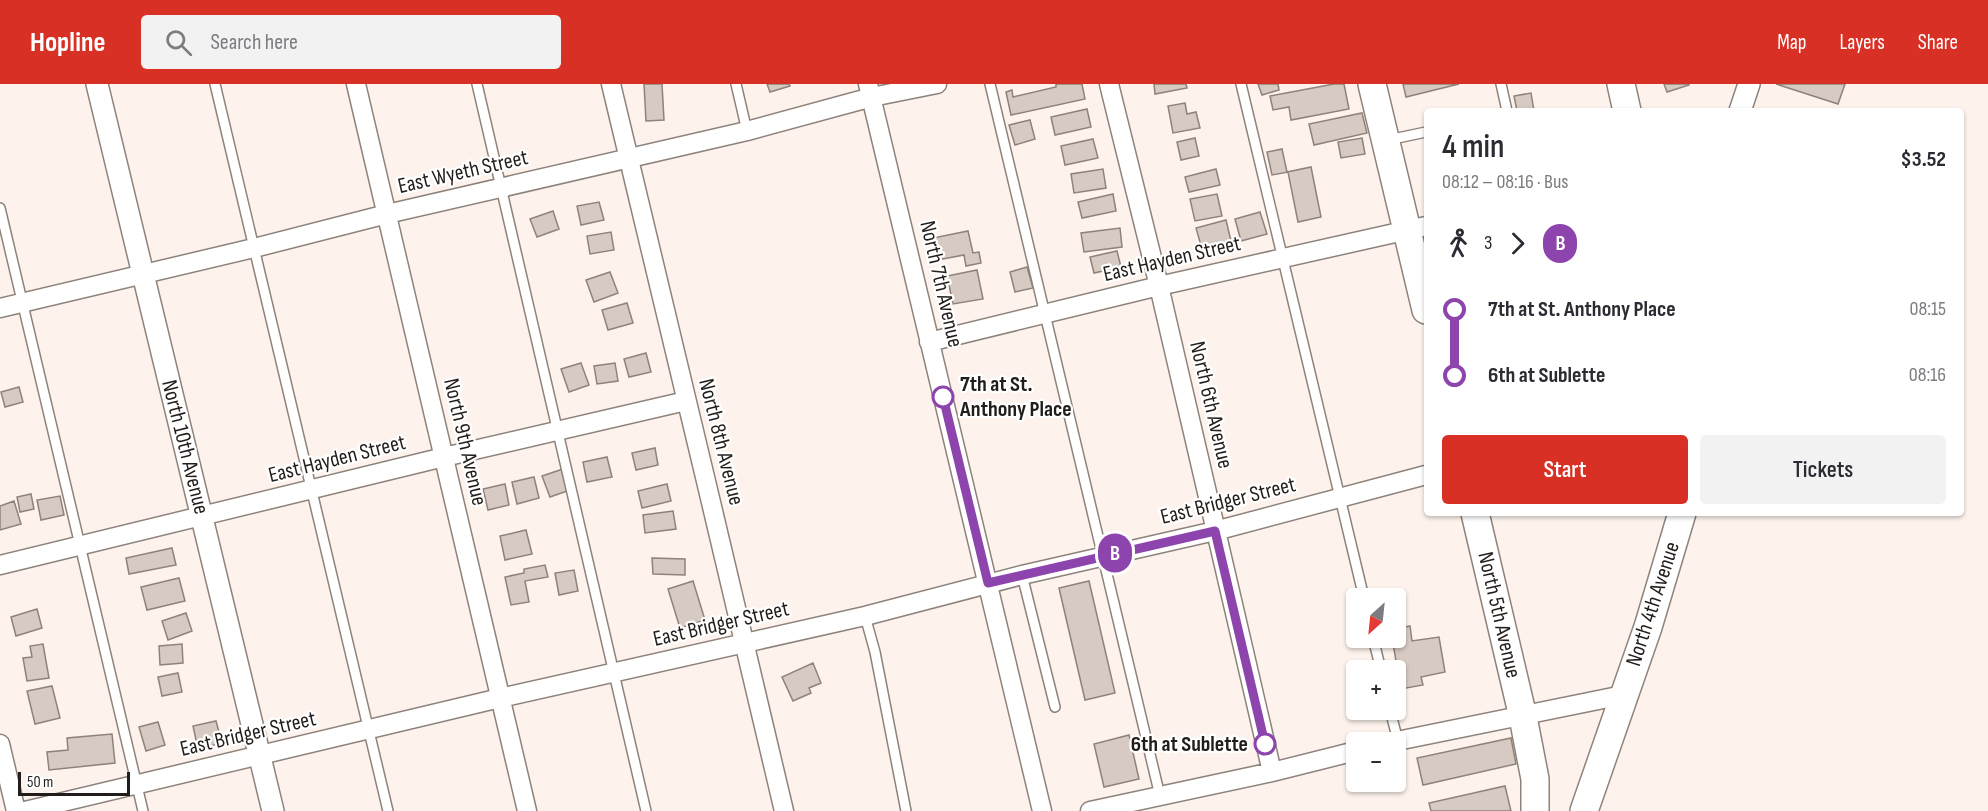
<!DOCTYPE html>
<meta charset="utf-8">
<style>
body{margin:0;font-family:"Sofia Sans Condensed",sans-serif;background:#f2f2f3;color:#2b2b33;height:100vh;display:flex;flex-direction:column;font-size:22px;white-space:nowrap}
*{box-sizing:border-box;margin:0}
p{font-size:20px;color:#7c7c81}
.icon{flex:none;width:33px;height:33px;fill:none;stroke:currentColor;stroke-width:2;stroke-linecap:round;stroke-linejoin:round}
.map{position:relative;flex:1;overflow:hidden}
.sheet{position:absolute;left:1424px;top:24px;width:540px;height:408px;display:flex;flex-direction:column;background:#fff;border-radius:6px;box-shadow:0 2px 4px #0004}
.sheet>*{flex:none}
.badge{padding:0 12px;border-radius:20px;font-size:21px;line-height:39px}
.needle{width:39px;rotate:207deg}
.fabs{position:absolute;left:1346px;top:504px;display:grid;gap:12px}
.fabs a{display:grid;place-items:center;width:60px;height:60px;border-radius:6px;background:#fff;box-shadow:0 2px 4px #0004;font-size:30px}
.scale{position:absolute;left:18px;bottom:15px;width:112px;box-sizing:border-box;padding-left:6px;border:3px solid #221d1a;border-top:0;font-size:16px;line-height:21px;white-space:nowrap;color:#221d1a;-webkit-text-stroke:4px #fff;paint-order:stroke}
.map>.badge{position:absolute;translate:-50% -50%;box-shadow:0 0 0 3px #fff}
.legs{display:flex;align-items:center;gap:9px;height:66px;padding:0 18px;font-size:20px}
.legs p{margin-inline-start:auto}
.headline{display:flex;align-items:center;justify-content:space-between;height:102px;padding:0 18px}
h1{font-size:33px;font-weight:600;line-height:45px}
.primary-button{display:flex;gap:12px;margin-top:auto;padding:12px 18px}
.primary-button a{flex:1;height:69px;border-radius:6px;background:#d93025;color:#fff;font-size:24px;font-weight:600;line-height:69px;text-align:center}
.primary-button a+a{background:#f2f2f3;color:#2b2b33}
ul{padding:0 18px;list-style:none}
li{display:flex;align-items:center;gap:21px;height:66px;font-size:22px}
li i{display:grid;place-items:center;width:9px;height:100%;margin:0 8px;background:currentColor}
li i::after{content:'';width:15px;height:15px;margin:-8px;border:4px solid;border-radius:50%;background:#fff}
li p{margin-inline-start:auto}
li:first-child i{background:linear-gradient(#0000 50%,currentColor 0)}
li:last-child i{background:linear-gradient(currentColor 50%,#0000 0)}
header{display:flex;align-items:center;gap:36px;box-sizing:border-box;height:84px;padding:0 30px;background:#d93025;color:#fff}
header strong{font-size:28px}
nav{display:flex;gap:33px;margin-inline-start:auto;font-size:21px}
.search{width:420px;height:54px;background:#f2f2f3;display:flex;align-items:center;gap:15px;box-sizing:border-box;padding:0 21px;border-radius:6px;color:#7c7c81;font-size:22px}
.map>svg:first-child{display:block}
.building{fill:#d6cac2;stroke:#8e827a;stroke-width:1.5}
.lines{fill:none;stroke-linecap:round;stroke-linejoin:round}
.service-casing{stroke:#8e837b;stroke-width:12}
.minor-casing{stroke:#8e837b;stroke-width:21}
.tertiary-casing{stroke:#8e837b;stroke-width:24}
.primary-casing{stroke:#8e837b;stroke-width:30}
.service{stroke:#fff;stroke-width:9}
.minor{stroke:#fff;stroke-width:18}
.tertiary{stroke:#fff;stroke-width:21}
.primary{stroke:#fff;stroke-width:27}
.line-1-casing{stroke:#fff;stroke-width:14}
.line-1{stroke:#8e44ad;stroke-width:9}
.stop-1-dot{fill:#fff;stroke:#8e44ad;stroke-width:3}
.labels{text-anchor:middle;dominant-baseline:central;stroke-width:4.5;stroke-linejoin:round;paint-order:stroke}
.street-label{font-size:22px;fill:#221d1a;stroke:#fff}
.stop-label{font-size:22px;font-weight:bold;fill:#221d1a;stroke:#fff;text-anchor:start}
</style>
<header>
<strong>Hopline</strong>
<div class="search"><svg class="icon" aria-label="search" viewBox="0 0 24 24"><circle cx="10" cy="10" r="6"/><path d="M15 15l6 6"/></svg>Search here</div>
<nav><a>Map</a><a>Layers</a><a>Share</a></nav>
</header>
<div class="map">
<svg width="1988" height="727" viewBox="0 0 1988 727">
<rect width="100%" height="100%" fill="#fdf3ec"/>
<path class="building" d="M644,0H662L664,36L646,37Z
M767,0H789L790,2L770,8Z
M1056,0H1082L1085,15L1011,31L1006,8L1012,6L1013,13L1056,3Z
M1154,0H1186L1187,4L1155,10Z
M1258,0H1278L1279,6L1262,11Z
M1334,0H1344L1349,25L1291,36L1289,23L1273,26L1270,12Z
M1403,0H1459L1406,13Z
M1664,0H1689V1L1667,8Z
M1776,0H1845L1838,20Z
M1531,9L1534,27H1517L1514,12Z
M1185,19L1187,30L1196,28L1200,44L1173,49L1168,22Z
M1087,25L1091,43L1055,51L1051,33Z
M1362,29L1367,49L1314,61L1309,40Z
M1030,36L1035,55L1015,61L1009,41Z
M1195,54L1199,72L1181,76L1177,58Z
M1362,54L1365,70L1341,74L1338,58Z
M1093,55L1098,74L1065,81L1061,62Z
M1282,65L1287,88L1311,83L1321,133L1298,138L1288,88L1272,91L1267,68Z
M1103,85L1106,104L1074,109L1071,90Z
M1216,85L1220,101L1189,108L1185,93Z
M1113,110L1116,127L1082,134L1078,118Z
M1217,110L1222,132L1195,137L1190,115Z
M599,118L604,136L581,141L577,122Z
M553,127L559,145L537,153L530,135Z
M1260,128L1267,150L1241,157L1235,135Z
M1226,136L1231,157L1202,165L1196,144Z
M1120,144L1122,163L1084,168L1081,149Z
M968,147L973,169L979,168L981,179L966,182L964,171L938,176L933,154Z
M611,148L614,166L590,170L587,152Z
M1117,167L1121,183L1094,189L1090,173Z
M1027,183L1033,204L1015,208L1010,188Z
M977,186L983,215L953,220L947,192Z
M610,188L618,209L594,218L586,196Z
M627,219L633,239L608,246L602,226Z
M646,269L651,288L629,293L624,275Z
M581,279L589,301L569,308L561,285Z
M615,279L618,297L597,300L594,282Z
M19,303L23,318L5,323L1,308Z
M655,364L658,381L636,386L632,369Z
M607,373L612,393L587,398L583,378Z
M563,385L570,406L550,413L542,392Z
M534,393L539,414L517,420L512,398Z
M505,400L509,421L488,426L483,405Z
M667,400L671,417L642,424L638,407Z
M31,410L34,425L20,428L17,413Z
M60,412L64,431L41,436L37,416Z
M14,417L21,440L0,446V422Z
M673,427L676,445L645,449L643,431Z
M526,446L532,470L505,476L500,452Z
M172,464L176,481L129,490L126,474Z
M652,474L685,475V491L653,490Z
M545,481L548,493L525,497L529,518L511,521L505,493L524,489V485Z
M574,486L578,507L559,511L555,489Z
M179,494L185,517L147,526L141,503Z
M693,497L705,536L680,544L668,505Z
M1089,497L1115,609L1085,616L1059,504Z
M37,525L42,544L16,552L11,533Z
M186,529L192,547L168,556L162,537Z
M1410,542L1412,557L1439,553L1445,588L1421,593L1423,601L1401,605L1392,554H1395V545Z
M43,560L49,594L27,597L23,574L32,573L30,562Z
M182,560L183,579L160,581L159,562Z
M813,579L821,599L809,604L811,609L793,617L782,593Z
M178,589L182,608L162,612L158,593Z
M52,602L60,634L35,640L27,607Z
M216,637L222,659L198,665L193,642Z
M158,638L165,661L146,667L139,643Z
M112,650L115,679L49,686L47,668L68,666L67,654Z
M1129,651L1139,695L1104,703L1094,660Z
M1511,654L1516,680L1423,701L1417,674Z
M1505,702L1511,727H1431L1429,719Z"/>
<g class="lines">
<defs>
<path id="service" d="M215,0L388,727
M477,0L646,727
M736,0L747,47
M990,0L1160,712
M1241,0L1364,514
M1501,0L1507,27
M1388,56L1426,48
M0,124L143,727
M1022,491L1055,623
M865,532L875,568L906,727
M1373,554L1381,586
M1390,626L1398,657"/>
<path id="minor" d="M356,0L527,727
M611,0C668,243 728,484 784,727
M868,0L1042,727
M1109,0L1159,202L1272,688
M0,224L254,164L387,130L747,47L872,13L937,0
M929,258L1159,202L1426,142
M0,481L444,373L686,317
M1392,658L1623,611
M0,660L16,727
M25,727L500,614L865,532L1022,491L1215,447L1426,391
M1090,727L1272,688L1356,667"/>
<path id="tertiary" d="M97,0L273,727
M1740,27L1749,0"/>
<path id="primary" d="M1372,0L1426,226
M1621,0L1627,27
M1475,429L1523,633L1535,695V727
M1584,727L1648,543L1682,429"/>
</defs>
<use href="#service" class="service-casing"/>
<use href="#minor" class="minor-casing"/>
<use href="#tertiary" class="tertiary-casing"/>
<use href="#primary" class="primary-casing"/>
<use href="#service" class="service"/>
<use href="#minor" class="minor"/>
<use href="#tertiary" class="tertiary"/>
<use href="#primary" class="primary"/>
</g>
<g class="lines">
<defs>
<path id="line-1" d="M943,313L988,499L1215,447L1265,660"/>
</defs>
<use href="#line-1" class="line-1-casing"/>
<use href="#line-1" class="line-1"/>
</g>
<g class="stop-1-dot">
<circle cx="943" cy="313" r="10"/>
<circle cx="1265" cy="660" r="10"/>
</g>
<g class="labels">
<g class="street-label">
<text transform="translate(463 88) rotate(-13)">East Wyeth Street</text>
<text transform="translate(1172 175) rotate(-13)">East Hayden Street</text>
<text transform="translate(941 200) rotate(77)">North 7th Avenue</text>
<text transform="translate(1211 321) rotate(77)">North 6th Avenue</text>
<text transform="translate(465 358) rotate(77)">North 9th Avenue</text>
<text transform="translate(721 358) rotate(76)">North 8th Avenue</text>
<text transform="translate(185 363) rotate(76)">North 10th Avenue</text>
<text transform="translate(337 375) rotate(-14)">East Hayden Street</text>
<text transform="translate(1228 417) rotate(-14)">East Bridger Street</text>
<text transform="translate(1653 520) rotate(-72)">North 4th Avenue</text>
<text transform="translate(1499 531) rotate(77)">North 5th Avenue</text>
<text transform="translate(721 540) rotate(-13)">East Bridger Street</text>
<text transform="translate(248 650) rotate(-13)">East Bridger Street</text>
</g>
<g class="stop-label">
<text x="960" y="300">7th at St.<tspan x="960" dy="25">Anthony Place</tspan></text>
<text x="1248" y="660" text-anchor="end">6th at Sublette</text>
</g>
</g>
</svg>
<div class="fabs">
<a><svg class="needle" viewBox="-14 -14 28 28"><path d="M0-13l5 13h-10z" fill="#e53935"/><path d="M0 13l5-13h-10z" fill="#7c7c81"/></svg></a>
<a>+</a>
<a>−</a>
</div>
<div class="scale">50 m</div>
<b class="badge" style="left:1115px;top:469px;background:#8e44ad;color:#fff">B</b>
<section class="sheet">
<div class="headline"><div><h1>4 min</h1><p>08:12 – 08:16 · Bus</p></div><b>$3.52</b></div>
<div class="legs"><svg class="icon" aria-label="walk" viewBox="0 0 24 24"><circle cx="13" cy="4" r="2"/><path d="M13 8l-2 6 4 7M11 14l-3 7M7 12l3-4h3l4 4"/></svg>3<svg class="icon" aria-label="forward" viewBox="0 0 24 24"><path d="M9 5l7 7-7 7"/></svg><b class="badge" style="background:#8e44ad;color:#fff">B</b></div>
<ul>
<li><i style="color:#8e44ad"></i><b>7th at St. Anthony Place</b><p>08:15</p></li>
<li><i style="color:#8e44ad"></i><b>6th at Sublette</b><p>08:16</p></li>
</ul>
<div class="primary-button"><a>Start</a><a>Tickets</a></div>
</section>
</div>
